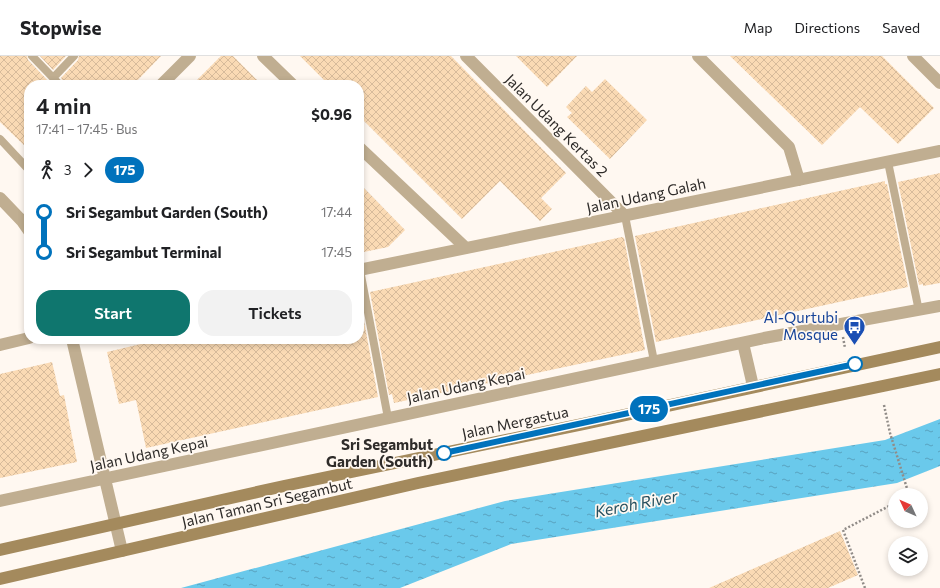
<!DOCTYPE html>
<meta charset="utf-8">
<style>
body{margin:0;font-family:Commissioner,sans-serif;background:#f2f2f2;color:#202124;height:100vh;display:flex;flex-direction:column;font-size:15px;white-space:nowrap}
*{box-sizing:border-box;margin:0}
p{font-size:13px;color:#757577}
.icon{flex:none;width:22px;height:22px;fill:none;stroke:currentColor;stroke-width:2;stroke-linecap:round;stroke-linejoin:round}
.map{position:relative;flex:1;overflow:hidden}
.sheet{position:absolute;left:24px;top:24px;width:340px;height:264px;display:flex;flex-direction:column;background:#fff;border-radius:16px;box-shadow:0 2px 6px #0003}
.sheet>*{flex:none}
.badge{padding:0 8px;border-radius:13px;font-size:14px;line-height:26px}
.needle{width:26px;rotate:314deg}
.fabs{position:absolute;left:888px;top:432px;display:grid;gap:8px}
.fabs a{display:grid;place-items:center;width:40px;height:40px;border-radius:50%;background:#fff;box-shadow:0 2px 6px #0003;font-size:20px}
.map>.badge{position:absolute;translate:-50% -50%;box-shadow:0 0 0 2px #fff}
.legs{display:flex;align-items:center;gap:6px;height:44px;padding:0 12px;font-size:13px}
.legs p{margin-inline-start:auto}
.headline{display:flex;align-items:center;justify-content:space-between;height:68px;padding:0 12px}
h1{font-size:22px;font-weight:600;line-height:30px}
.action{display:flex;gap:8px;margin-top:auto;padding:8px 12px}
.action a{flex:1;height:46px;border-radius:16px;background:#0f766e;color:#fff;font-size:16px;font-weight:600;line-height:46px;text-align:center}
.action a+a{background:#f2f2f2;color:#202124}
ul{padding:0 12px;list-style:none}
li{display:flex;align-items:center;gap:14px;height:40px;font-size:15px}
li i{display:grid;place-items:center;width:6px;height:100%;margin:0 5px;background:currentColor}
li i::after{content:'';width:10px;height:10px;margin:-5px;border:3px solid;border-radius:50%;background:#fff}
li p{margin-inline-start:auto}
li:first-child i{background:linear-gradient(#0000 50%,currentColor 0)}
li:last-child i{background:linear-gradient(currentColor 50%,#0000 0)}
header{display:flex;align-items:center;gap:24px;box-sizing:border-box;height:56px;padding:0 20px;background:#fff;border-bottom:1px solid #e0e0e0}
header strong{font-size:19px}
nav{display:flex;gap:22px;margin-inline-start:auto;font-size:14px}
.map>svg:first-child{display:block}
.water{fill:url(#water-ripples)}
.building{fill:url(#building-cross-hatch)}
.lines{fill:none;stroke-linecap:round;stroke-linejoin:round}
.path{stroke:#918c88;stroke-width:2.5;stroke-dasharray:2 2;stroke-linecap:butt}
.lane{stroke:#c0ae91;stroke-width:8}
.street{stroke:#c0ae91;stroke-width:12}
.secondary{stroke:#a48a5d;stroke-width:12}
.line-1-casing{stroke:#fff;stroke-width:9}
.line-1{stroke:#0072bc;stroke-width:6}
.stop-1-dot{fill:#fff;stroke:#0072bc;stroke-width:2}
.labels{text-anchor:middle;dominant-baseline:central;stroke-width:3.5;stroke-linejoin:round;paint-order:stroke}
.street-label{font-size:15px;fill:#2f2c2a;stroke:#fff8f1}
.transit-label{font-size:15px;fill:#164399;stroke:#fff8f1;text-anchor:end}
.stop-label{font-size:15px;font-weight:bold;fill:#2f2c2a;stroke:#fff8f1;text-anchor:end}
.water-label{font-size:16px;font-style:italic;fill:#264f5e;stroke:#fff8f1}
</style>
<header>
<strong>Stopwise</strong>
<nav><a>Map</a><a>Directions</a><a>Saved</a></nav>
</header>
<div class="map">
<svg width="940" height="532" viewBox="0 0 940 532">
<defs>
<pattern id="water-ripples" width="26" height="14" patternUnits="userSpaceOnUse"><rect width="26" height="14" fill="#6ac9eb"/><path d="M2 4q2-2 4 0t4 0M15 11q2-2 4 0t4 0" fill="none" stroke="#58a3bf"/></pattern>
<pattern id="building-cross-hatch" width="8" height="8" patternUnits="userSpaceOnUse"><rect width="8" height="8" fill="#fadab4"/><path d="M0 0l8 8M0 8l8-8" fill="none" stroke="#d7bb9b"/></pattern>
</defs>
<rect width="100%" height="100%" fill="#fff8f1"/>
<path class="water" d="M940,363V410L897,427L511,488L400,532H181L505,445L885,384Z"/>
<path class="building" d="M0,0H27L28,4L52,29H29V94L0,66Z
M40,0H66L53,14Z
M79,0H161L133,29H65L61,22L78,4Z
M221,0H233L262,29H192Z
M300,0H451L566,117L541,142L552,153L540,165L500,125L462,163L359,60V29H329Z
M516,0H577L547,31Z
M730,0H882L934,52L898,88L860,51L822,89Z
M605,23L647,64L610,103L567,61L572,57L566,51L586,30L592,36Z
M940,117V227L923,230V228L919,229L898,126Z
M885,125V128H887L908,231L656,286L635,180Z
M359,127L405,174L388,191L359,197Z
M622,181L624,182L645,294L394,347L392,338L389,339L370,236Z
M359,238L378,341L146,392L136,344L119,348L107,296L162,283H359Z
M52,306L60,340L64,339L77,406L0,422V318Z
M840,475L858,519L828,532H709Z"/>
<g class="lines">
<path class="path" d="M843,281L845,292
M884,349L890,377L909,439
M865,532L843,474L895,447"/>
<path class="lane" d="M32,0L60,29
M53,22L74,0
M0,83L29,114
M888,106L919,255
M625,160L654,305
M22,165L29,158
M360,214L388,362"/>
<path class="street" d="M263,0L293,29
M466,0L625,160
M698,0L789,91L799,124
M913,0L940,27
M161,29L190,0
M359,91L466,192
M0,142L22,165L29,175
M359,214L940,95
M72,283L122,495
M743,287L753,330
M0,289L29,282
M0,445L764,282L940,250"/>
<path class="secondary" d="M0,494L284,430L588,367L940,291
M0,523L418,427L940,318"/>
</g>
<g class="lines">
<defs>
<path id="line-1" d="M444,397L855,308"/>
</defs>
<use href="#line-1" class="line-1-casing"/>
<use href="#line-1" class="line-1"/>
</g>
<defs>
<symbol id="bus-pin" viewBox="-11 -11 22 30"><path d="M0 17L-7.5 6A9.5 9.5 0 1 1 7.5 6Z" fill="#1a4fb4" stroke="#fff8f1"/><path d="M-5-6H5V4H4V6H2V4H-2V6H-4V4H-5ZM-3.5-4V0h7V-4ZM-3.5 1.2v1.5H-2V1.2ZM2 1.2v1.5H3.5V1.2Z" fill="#fff"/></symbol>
</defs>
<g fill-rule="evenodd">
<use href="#bus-pin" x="842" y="258" width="25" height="34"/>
</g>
<g class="stop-1-dot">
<circle cx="855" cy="308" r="7"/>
<circle cx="444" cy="397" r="7"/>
</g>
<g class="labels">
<g class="street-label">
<text transform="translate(557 69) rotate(45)">Jalan Udang Kertas 2</text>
<text transform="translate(646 139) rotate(-12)">Jalan Udang Galah</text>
<text transform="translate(466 329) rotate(-12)">Jalan Udang Kepai</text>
<text transform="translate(515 366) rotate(-12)">Jalan Mergastua</text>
<text transform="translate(149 397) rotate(-12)">Jalan Udang Kepai</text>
<text transform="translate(267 446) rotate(-13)">Jalan Taman Sri Segambut</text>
</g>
<g class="transit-label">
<text x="838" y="261">Al-Qurtubi<tspan x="838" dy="17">Mosque</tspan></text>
</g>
<g class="stop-label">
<text x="433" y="388">Sri Segambut<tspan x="433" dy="17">Garden (South)</tspan></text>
</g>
<g class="water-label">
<text transform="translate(636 447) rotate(-11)">Keroh River</text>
</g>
</g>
</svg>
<div class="fabs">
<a><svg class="needle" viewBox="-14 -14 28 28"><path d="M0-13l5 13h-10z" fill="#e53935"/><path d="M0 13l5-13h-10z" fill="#757577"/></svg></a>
<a><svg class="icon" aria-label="layers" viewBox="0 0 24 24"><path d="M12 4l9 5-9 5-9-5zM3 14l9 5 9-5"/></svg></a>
</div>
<b class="badge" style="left:649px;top:353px;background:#0072bc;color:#fff">175</b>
<section class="sheet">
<div class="headline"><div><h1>4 min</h1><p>17:41 – 17:45 · Bus</p></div><b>$0.96</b></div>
<div class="legs"><svg class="icon" aria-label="walk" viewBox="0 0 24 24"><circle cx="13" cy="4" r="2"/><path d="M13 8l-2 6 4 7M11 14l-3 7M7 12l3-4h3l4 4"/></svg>3<svg class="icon" aria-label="forward" viewBox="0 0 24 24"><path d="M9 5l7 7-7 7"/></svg><b class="badge" style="background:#0072bc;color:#fff">175</b></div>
<ul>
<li><i style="color:#0072bc"></i><b>Sri Segambut Garden (South)</b><p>17:44</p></li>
<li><i style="color:#0072bc"></i><b>Sri Segambut Terminal</b><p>17:45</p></li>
</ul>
<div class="action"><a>Start</a><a>Tickets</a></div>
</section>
</div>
